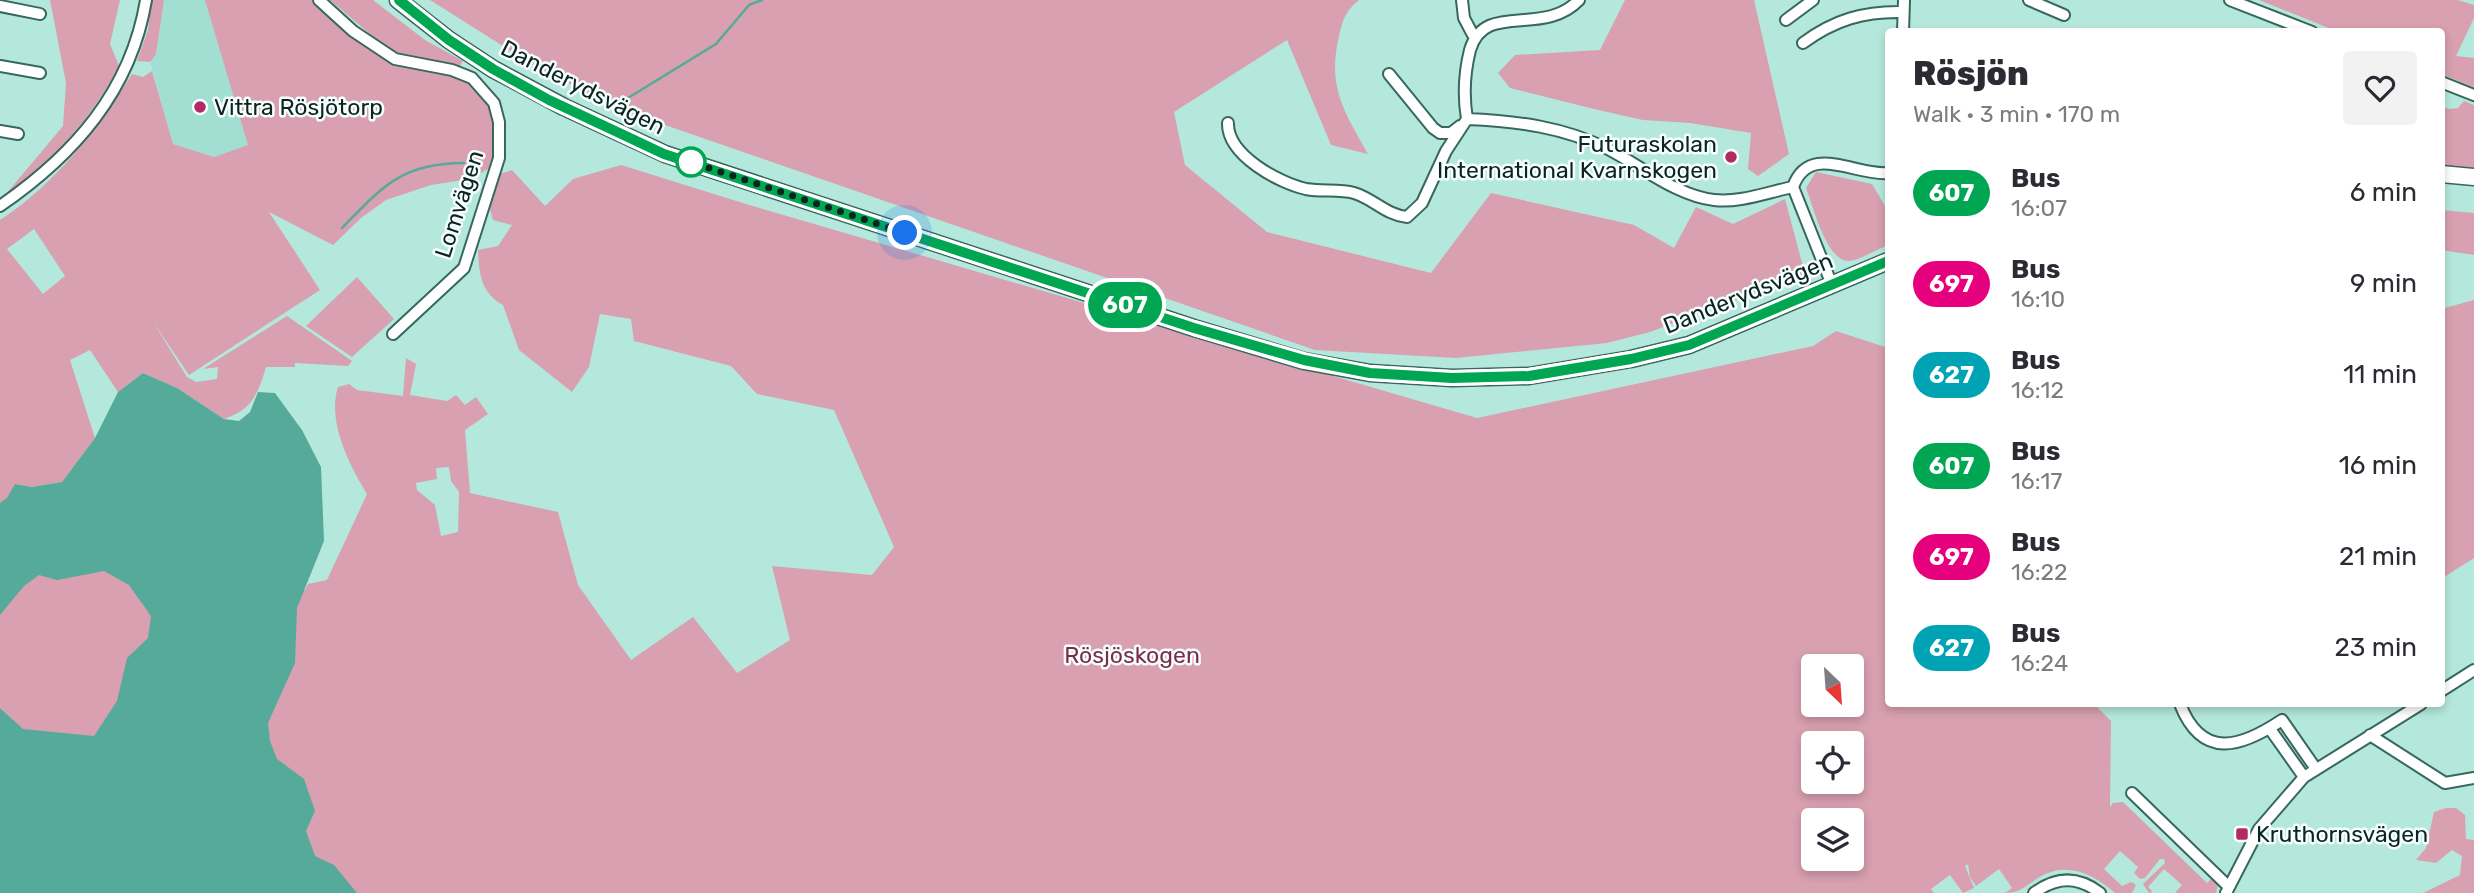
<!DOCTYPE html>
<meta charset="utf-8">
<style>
body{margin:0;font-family:Rubik,sans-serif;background:#f2f2f3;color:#2b2b33;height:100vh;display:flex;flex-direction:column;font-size:26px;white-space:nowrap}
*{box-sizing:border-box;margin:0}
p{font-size:23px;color:#7c7c81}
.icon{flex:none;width:38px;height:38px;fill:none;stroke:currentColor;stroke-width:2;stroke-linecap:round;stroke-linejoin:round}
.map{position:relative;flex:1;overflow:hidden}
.panel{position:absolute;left:1885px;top:28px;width:560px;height:679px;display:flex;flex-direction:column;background:#fff;border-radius:7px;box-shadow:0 4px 10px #0003}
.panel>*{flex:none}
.badge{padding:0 14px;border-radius:23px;font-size:24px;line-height:46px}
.needle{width:46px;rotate:155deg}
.fabs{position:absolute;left:1801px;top:654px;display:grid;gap:14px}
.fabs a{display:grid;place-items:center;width:63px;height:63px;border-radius:7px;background:#fff;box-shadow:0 4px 10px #0003;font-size:35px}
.you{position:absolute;width:35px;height:35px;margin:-18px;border:5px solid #fff;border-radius:50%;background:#1a73e8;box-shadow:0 0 0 10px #1a73e833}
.map>.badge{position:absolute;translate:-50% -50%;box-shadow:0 0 0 4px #fff}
.round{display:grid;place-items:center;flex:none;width:74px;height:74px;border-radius:7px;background:#f2f2f3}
.head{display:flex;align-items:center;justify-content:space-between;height:119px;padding:0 28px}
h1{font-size:33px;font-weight:800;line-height:52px}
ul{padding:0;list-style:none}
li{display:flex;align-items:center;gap:21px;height:91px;padding:0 28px}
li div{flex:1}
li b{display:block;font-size:26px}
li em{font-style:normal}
li .badge{min-width:77px;font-weight:700;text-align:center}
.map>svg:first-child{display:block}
.built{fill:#a2ded1}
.green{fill:#d8a0b0;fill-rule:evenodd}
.water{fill:#56aa99}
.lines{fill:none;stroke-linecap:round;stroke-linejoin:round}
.stream{stroke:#56aa99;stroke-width:2.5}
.street-casing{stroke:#37675d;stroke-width:14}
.secondary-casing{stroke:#37675d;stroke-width:19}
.street{stroke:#fff;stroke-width:10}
.secondary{stroke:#fff;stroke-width:16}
.line-casing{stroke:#fff;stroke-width:16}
.line{stroke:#00a651;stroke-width:10}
.walk{stroke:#0e231f;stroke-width:7;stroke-dasharray:0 12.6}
.poi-dot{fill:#b32865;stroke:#f5fffd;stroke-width:2.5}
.stop-dot{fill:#fff;stroke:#00a651;stroke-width:3.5}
.labels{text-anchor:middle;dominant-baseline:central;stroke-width:5;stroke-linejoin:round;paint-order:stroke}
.street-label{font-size:23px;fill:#0e231f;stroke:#f5fffd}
.poi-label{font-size:23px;fill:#0e231f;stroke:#f5fffd;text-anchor:start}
.park-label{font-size:23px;fill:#7c2c4b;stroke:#f5fffd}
</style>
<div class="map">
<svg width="2474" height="893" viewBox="0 0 2474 893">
<rect width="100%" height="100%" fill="#b5e8dc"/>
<path class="built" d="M164,0H205L249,145L214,157L173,144L150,62L156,54Z"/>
<path class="green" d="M50,0H120L110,44L119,66C91,119 55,159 6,194L63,126L66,83Z
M152,0H164L156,54L150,62L137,61L148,30Z
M205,0H314L395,63L450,72L463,79L480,93L495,113L493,160L488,169L470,179L431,185L386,200L361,218L333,245L269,212L320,290L189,375L153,322L187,377L196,382L217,379L218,367L203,369L287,316L352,361L348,366L295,363V367H266C258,394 252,410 224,419L177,388L143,373L118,392L90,350L70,360L95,438L62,482L32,487L16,484L7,499L0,503V220C56,184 97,129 132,74L143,77L152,71L173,144L214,157L248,145ZM34,229L65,276L43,294L7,249Z
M330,0H373L425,40L463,61L459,68L408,60L390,51Z
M430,0H1359C1345,12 1343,19 1339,36C1327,87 1344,111 1368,154L1331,145L1287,40L1174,112L1185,165L1267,232L1431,273L1491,193L1634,225L1674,248L1696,207L1733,224L1785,199L1805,274L1650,332L1607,343L1456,358L1315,350L616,108L533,65Z
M1625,0H1754L1789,154L1758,176L1748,169L1751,133L1690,123L1643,120L1594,109L1510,88L1498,73L1515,55L1600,50Z
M2259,0H2458L2474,5V18L2456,56L2474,58V87L2441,74V32L2336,31Z
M2464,101L2474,105V169L2441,166V105L2448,109L2458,108Z
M621,165L746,204L1477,418L1813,346L1836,331L1888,348V704H2094L2111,721L2110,807L2113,803L2123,802L2207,883L2212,878L2218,884L2216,893H2175L2182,885L2164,869L2148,887L2153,892L2149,893L2143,884L2165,863L2164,859H2160L2145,878L2140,879L2134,873L2138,867L2120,851L2104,869L2122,886L2131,882L2136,885L2132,893H2115C2091,872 2064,860 2035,880C2024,887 2019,893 2005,893L2012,888L1999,869L1976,886L1970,877L1968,864L1965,866L1974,888L1963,893L1950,875L1931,889L1934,893H100L11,718L0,708V558L305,590L308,584L327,580L367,494C349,465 327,421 338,387L349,384L357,390L403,396L406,358L416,364L410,395L447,401L456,395L465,405L476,397L488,414L465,430L470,493L558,512L578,585L631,660L693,617L737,673L790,640L772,566L872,575L894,547L834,410L757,394L731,366L634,341L631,319L600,314L589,367L572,392L519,350L503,305C481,293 479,274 478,250L498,246L512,225L493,220L490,209L500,174L512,170L545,206L573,179ZM449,467L451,481L459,492L458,532L441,536L435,505L417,490L416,483L437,479L436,468ZM1813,667H1852V705H1813ZM1813,744H1852V782H1813ZM1813,821H1852V859H1813Z
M1816,172L1872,184L1888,211V245C1877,249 1859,261 1848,261C1826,260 1813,206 1806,188Z
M2441,210L2474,213V255L2441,250Z
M357,277L394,319L352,357L306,326Z
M2474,300V558L2441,579V309Z
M2446,808H2456L2465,815L2466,839L2474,840V893H2423L2460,875L2462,856L2452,850L2436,863L2416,860L2426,848L2434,812Z"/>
<path class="water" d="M143,373L177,388L224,419L239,421L250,412L258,392L275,393L302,430L321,467L324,541L297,608L295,663L268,723L270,741L277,759L304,779L315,811L306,831L315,856L334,865L357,893H0V708L23,729L94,736L117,701L127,658L148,638L151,616L129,585L104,571L57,580L39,575L24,586L0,615V503L7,498L15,484L32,487L62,482L95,438L118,392Z"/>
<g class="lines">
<path class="stream" d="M623,101L716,44L749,5L762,0
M342,228C383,186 402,163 464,163"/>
<defs>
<path id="street" d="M319,0L353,31L395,59L452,70L472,78L494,103L499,122V158L464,268L393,334
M1462,0L1464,18L1473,35
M2029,0L2064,15
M2230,0L2312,32
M0,6L40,14
M1786,20L1813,0
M1903,32L1904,0
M1803,43C1834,20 1864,11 1903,12
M0,66L40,73
M1389,74L1433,128L1440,133H1451L1460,126
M2441,82L2474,95
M1467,119C1517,121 1563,127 1608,149C1641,166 1677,196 1714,200C1740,203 1768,192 1793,187L1832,285
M1467,119C1463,95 1464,74 1470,50C1485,0 1542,38 1579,0
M1228,123C1227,155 1279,183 1306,189C1322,192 1339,189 1354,193C1374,199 1386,215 1407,217L1422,203L1446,151L1467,119
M0,131L18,134
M1793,187C1809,142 1855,176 1888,173
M0,206C74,155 131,91 146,0
M2441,691L2474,670
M2180,704C2202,760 2240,748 2282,720L2316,769
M2270,729L2304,777
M2370,735L2445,783L2474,778
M2132,793L2228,886
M2034,893C2057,876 2078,876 2100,893
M2226,893L2259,829L2304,777L2421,704"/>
<path id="secondary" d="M398,0L449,40L493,69L564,107L665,154L1194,328L1304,361L1370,373L1452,378L1529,376L1631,359L1689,345L1888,261
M2441,174L2474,177"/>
</defs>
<use href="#street" class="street-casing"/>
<use href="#secondary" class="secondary-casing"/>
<use href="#street" class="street"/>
<use href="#secondary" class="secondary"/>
</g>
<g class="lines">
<defs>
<path id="line" d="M399,0L449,40L493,69L549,100L664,154L1194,328L1304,360L1370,373L1452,378L1529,376L1631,359L1689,345L1888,261"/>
</defs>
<use href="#line" class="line-casing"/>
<use href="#line" class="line"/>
<path class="walk" d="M691,162L682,159L905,233"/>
</g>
<g class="poi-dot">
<circle cx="200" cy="107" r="7"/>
<circle cx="1731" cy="157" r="7"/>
<rect x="2235" y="827" width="14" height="14" rx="3.5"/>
</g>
<circle class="stop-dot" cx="691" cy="162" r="14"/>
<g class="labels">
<g class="street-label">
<text transform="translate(583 87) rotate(27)">Danderydsvägen</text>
<text transform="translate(459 204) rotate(-72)">Lomvägen</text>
<text transform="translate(1748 293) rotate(-22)">Danderydsvägen</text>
</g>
<g class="poi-label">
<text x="214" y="107">Vittra Rösjötorp</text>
<text x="1717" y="144" text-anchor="end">Futuraskolan<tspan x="1717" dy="26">International Kvarnskogen</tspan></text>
<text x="2256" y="834">Kruthornsvägen</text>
</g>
<g class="park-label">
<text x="1132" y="655">Rösjöskogen</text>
</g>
</g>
</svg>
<div class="fabs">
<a><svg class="needle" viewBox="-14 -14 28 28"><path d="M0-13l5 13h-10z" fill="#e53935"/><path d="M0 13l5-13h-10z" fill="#7c7c81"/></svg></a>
<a><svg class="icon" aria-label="locate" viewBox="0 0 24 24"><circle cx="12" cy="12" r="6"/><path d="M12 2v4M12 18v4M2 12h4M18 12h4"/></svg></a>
<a><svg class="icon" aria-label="layers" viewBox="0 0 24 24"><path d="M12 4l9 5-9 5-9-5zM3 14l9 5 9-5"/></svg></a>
</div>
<div class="you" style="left:905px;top:233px"></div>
<b class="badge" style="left:1125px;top:305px;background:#00a651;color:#fff">607</b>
<section class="panel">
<div class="head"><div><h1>Rösjön</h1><p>Walk · 3 min · 170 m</p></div><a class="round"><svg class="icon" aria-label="heart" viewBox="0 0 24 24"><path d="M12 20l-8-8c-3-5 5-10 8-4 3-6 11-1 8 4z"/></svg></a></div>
<ul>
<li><span class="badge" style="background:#00a651;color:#fff">607</span><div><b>Bus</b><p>16:07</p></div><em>6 min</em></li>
<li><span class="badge" style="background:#e6007e;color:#fff">697</span><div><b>Bus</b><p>16:10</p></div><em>9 min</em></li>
<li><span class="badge" style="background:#00a3b4;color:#fff">627</span><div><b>Bus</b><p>16:12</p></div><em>11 min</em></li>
<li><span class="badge" style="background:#00a651;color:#fff">607</span><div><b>Bus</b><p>16:17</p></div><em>16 min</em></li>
<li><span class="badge" style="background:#e6007e;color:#fff">697</span><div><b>Bus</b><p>16:22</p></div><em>21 min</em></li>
<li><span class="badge" style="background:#00a3b4;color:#fff">627</span><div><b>Bus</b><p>16:24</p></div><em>23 min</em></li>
</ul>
</section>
</div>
